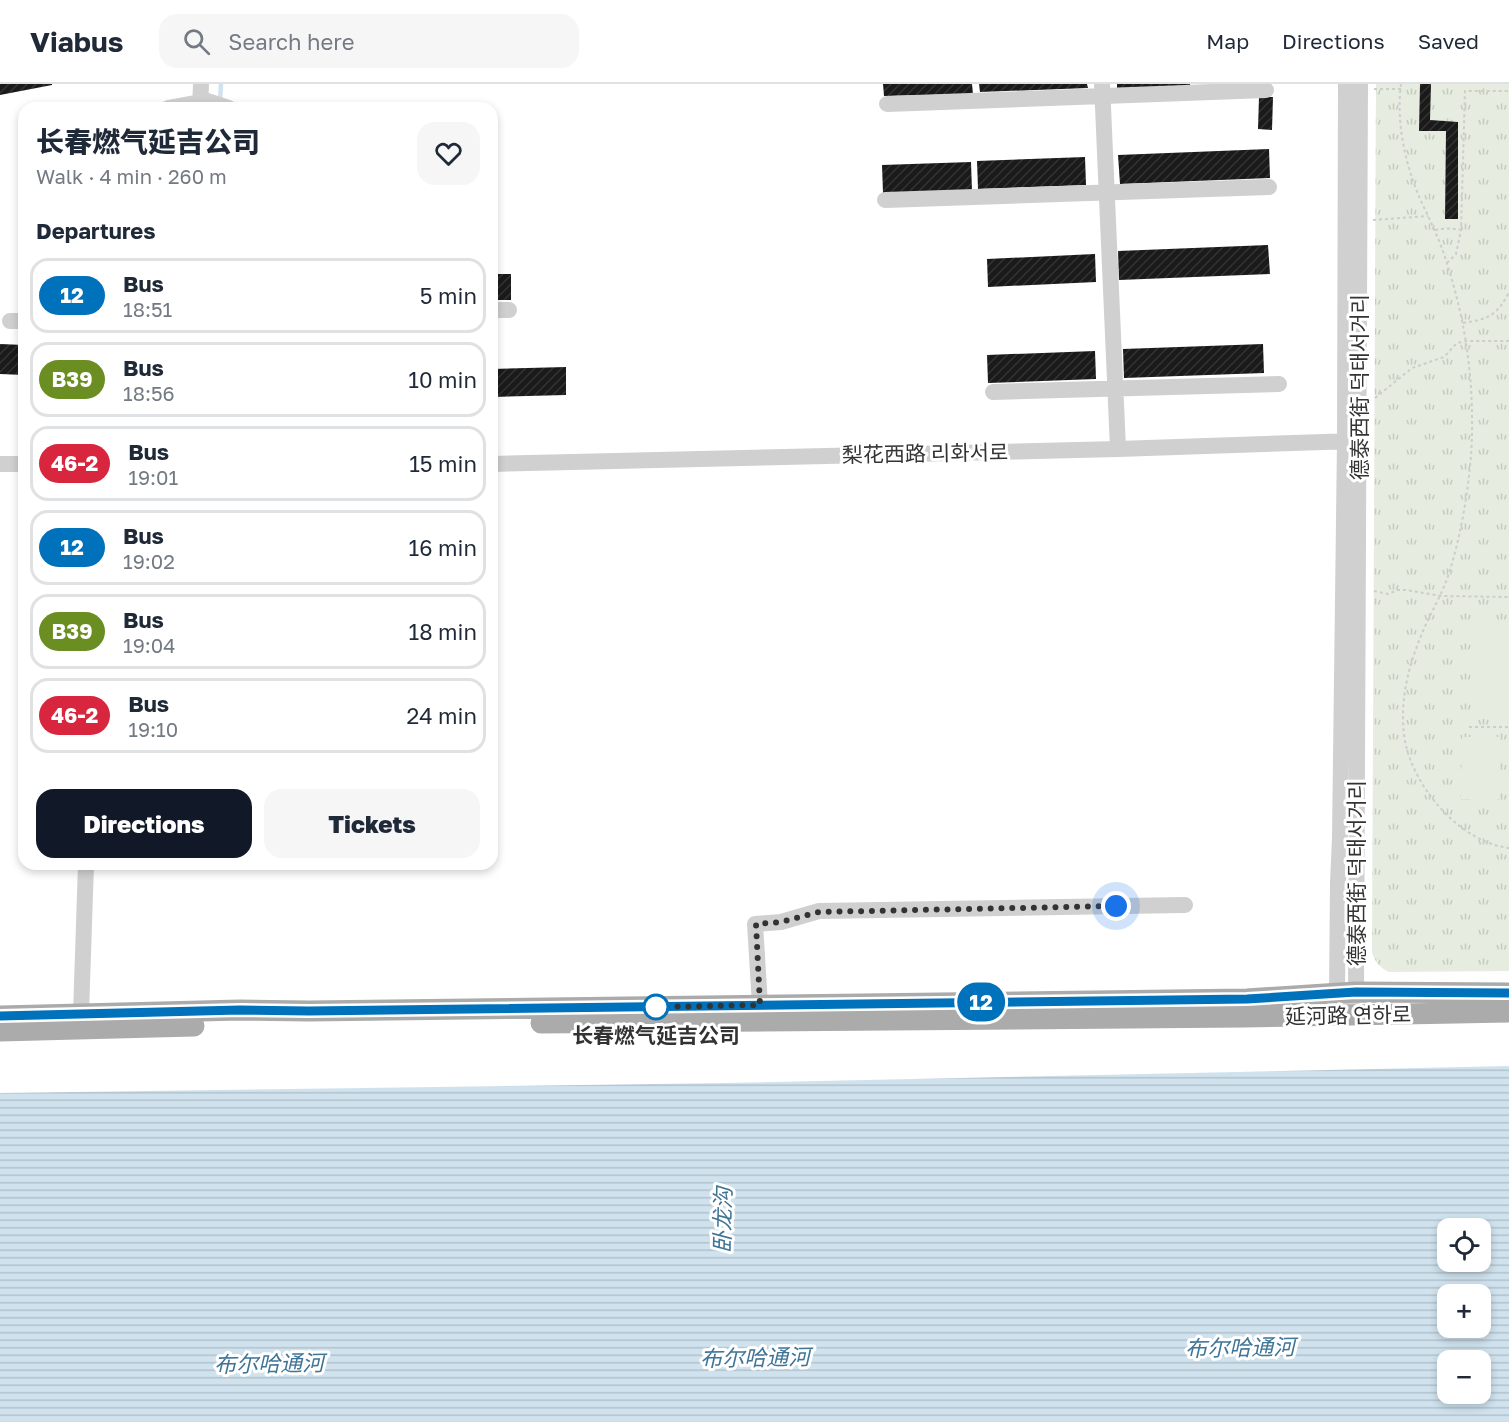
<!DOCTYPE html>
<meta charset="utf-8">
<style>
body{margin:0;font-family:"Golos Text","Noto Sans SC","Noto Sans KR",sans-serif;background:#f6f6f7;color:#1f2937;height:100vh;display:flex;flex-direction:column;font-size:22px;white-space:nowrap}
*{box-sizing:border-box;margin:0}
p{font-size:20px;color:#747a83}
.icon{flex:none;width:33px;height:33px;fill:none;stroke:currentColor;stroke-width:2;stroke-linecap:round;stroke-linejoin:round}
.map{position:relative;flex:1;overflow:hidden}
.panel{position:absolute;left:18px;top:18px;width:480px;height:768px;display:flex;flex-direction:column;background:#fff;border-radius:18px;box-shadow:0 3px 9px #0003}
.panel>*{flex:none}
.badge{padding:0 12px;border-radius:20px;font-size:21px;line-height:39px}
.buttons{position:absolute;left:1437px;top:1134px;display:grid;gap:12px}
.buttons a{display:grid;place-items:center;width:54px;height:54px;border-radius:12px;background:#fff;box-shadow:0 3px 9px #0003;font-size:30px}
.you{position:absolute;width:30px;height:30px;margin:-15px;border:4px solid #fff;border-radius:50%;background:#1a73e8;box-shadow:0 0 0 9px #1a73e833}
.map>.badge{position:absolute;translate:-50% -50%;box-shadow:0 0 0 3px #fff}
h2{padding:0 18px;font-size:22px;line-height:54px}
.round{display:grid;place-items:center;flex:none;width:63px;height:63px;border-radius:18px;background:#f6f6f7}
.head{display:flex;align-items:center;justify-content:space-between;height:102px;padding:0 18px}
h1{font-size:28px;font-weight:800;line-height:45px}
.button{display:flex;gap:12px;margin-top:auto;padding:12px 18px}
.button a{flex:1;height:69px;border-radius:18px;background:#111827;color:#fff;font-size:24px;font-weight:800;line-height:69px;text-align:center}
.button a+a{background:#f6f6f7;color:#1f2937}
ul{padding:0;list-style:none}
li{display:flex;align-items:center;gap:18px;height:75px;margin:0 12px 9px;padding:0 6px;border:3px solid #e0e1e3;border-radius:18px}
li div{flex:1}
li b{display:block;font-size:22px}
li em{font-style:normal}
li .badge{min-width:66px;font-weight:700;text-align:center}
header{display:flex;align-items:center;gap:36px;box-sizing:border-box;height:84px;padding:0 30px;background:#fff;border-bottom:2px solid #e0e1e3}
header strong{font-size:28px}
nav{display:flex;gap:33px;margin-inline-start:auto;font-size:21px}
.search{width:420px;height:54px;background:#f6f6f7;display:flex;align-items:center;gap:15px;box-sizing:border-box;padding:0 21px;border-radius:18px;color:#747a83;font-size:22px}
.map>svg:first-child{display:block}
.park{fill:url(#park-tufts)}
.garden{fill:#e6ecdf}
.water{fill:url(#water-rules);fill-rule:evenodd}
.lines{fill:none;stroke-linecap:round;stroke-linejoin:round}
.stream{stroke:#cfe2ee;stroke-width:4.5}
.building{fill:url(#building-hatch)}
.path{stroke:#cdcdcd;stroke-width:2;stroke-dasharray:3 3;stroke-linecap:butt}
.minor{stroke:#d0d0d0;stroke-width:16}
.major{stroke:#ababab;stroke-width:21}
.line-casing{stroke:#fff;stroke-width:14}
.line{stroke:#0072bc;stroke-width:9}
.walk{stroke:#333;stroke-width:6;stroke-dasharray:0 10.8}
.stop-dot{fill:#fff;stroke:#0072bc;stroke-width:3}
.labels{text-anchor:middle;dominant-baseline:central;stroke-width:6;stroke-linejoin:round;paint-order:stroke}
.street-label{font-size:21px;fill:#333;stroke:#fff}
.stop-label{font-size:21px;font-weight:bold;fill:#333;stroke:#fff}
.water-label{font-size:22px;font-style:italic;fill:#3f7597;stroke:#fff}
</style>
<header>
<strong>Viabus</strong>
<div class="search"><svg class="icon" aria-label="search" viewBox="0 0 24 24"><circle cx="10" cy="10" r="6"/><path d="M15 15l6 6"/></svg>Search here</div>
<nav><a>Map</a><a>Directions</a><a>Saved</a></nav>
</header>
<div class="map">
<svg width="1509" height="1338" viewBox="0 0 1509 1338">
<defs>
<pattern id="park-tufts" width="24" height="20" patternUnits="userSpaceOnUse" patternTransform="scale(1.5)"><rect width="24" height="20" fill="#e6ecdf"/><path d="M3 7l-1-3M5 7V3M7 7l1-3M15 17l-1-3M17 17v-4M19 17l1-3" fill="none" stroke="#c6cbc0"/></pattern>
<pattern id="water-rules" width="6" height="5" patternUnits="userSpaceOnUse" patternTransform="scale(1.5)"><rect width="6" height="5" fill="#cfe2ee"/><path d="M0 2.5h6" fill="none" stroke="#b2c2cd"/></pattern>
<pattern id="building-hatch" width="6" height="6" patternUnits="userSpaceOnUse" patternTransform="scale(1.5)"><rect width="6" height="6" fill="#1a1a1a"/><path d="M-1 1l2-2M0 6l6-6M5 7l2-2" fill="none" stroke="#333"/></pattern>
</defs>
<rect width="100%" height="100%" fill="#fff"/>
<path class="park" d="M1376,0H1509V887L1389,888C1380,884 1375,878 1372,868Z"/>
<path class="garden" d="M1475,538H1509V635H1475Z
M1462,653H1499V715H1461Z"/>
<path class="water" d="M1509,982V1338H0V1009L725,999ZM1448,1144H1480V1178H1448ZM1448,1210H1480V1244H1448ZM1448,1276H1480V1310H1448Z"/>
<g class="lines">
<path class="stream" d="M220,18L221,0"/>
</g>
<path class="building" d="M0,0H52V1L0,11Z
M883,0H972L973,10L884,12Z
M979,0H1087L1088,4L980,8Z
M1117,0H1190V2L1117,5Z
M1420,0H1431L1430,36L1458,38V135H1445L1446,47H1419Z
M1259,13H1273L1272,46L1258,45Z
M1269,65L1270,94L1120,100L1118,71Z
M1085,73L1086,101L978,105L977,77Z
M971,78L972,107L883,109L882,81Z
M1268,161L1270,190L1119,196L1118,167Z
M1095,170L1096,198L988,203L987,175Z
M492,190H511V216H492Z
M0,260L24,261V291L0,290Z
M1263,260L1264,289L1124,294L1123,265Z
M1095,267L1096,295L988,299L987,271Z
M566,283V311L492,313V285Z"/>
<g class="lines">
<path class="path" d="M1401,0C1396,39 1405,79 1420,115C1431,138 1442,161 1449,186C1466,241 1473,293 1472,351C1471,393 1462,449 1449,489C1443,508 1435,521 1427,538C1410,575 1398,616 1405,657C1414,704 1460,758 1509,764
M1374,5H1401
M1373,136L1428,132
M1435,146C1444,144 1452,144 1461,146
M1447,179L1456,170L1461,146L1465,7H1509
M1463,239C1488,235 1497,232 1509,208
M1375,314L1412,284L1444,273L1457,259L1467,257H1509
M1374,507L1388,510L1398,506H1406L1441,512L1509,513
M1469,643H1509"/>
<path class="minor" d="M1102,0L1118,365
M1346,0L1345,357L1340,753L1338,799L1337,909L1347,931
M887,20L1266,6
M168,24L200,18L208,17L229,24
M200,24L201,0
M885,116L1269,103
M492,226H509
M10,237H24
M993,308L1279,300
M0,380H24
M492,380L1118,365L1354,357
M1351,919L1356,908L1360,0
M760,921L755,840L781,838L819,827L1185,821
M81,930L86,780"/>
<path class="major" d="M0,932L240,926L309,927L1247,915L1356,908L1509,909
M541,939L1244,933L1509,928
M0,947L194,942"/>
</g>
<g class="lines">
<defs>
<path id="line" d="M0,932L240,926L309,927L1247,915L1356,908L1509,909"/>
</defs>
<use href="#line" class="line-casing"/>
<use href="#line" class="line"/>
<path class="walk" d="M656,923L760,921L756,840L781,838L819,828L1116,822"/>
</g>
<circle class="stop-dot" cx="656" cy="923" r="12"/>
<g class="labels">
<g class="street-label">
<text transform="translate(1359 303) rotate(-90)">德泰西街 덕태서거리</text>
<text transform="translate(925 369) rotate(-1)">梨花西路 리화서로</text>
<text transform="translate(1356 789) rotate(-90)">德泰西街 덕태서거리</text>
<text transform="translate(1348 931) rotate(-1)">延河路 연하로</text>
</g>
<g class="stop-label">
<text x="656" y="951">长春燃气延吉公司</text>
</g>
<g class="water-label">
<text transform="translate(722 1136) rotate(-89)">卧龙沟</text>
<text transform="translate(1240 1263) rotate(-1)">布尔哈通河</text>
<text transform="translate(755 1273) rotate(-1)">布尔哈通河</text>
<text transform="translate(269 1279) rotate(-1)">布尔哈通河</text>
</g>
</g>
</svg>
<div class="buttons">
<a><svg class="icon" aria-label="locate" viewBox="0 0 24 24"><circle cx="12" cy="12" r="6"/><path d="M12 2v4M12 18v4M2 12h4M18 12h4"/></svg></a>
<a>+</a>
<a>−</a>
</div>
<div class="you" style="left:1116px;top:822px"></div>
<b class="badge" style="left:981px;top:918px;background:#0072bc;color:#fff">12</b>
<section class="panel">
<div class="head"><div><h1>长春燃气延吉公司</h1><p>Walk · 4 min · 260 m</p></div><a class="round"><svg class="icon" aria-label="heart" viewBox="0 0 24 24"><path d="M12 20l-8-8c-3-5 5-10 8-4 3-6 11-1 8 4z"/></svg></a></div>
<h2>Departures</h2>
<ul>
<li><span class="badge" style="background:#0072bc;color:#fff">12</span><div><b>Bus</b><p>18:51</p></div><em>5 min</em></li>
<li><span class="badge" style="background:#6b8e23;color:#fff">B39</span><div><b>Bus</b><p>18:56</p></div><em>10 min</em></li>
<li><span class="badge" style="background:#d7263d;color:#fff">46-2</span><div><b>Bus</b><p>19:01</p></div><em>15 min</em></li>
<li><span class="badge" style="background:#0072bc;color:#fff">12</span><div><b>Bus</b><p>19:02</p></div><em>16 min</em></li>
<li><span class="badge" style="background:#6b8e23;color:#fff">B39</span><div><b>Bus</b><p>19:04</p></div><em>18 min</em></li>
<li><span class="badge" style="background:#d7263d;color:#fff">46-2</span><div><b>Bus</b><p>19:10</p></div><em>24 min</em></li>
</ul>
<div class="button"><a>Directions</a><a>Tickets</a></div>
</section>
</div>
